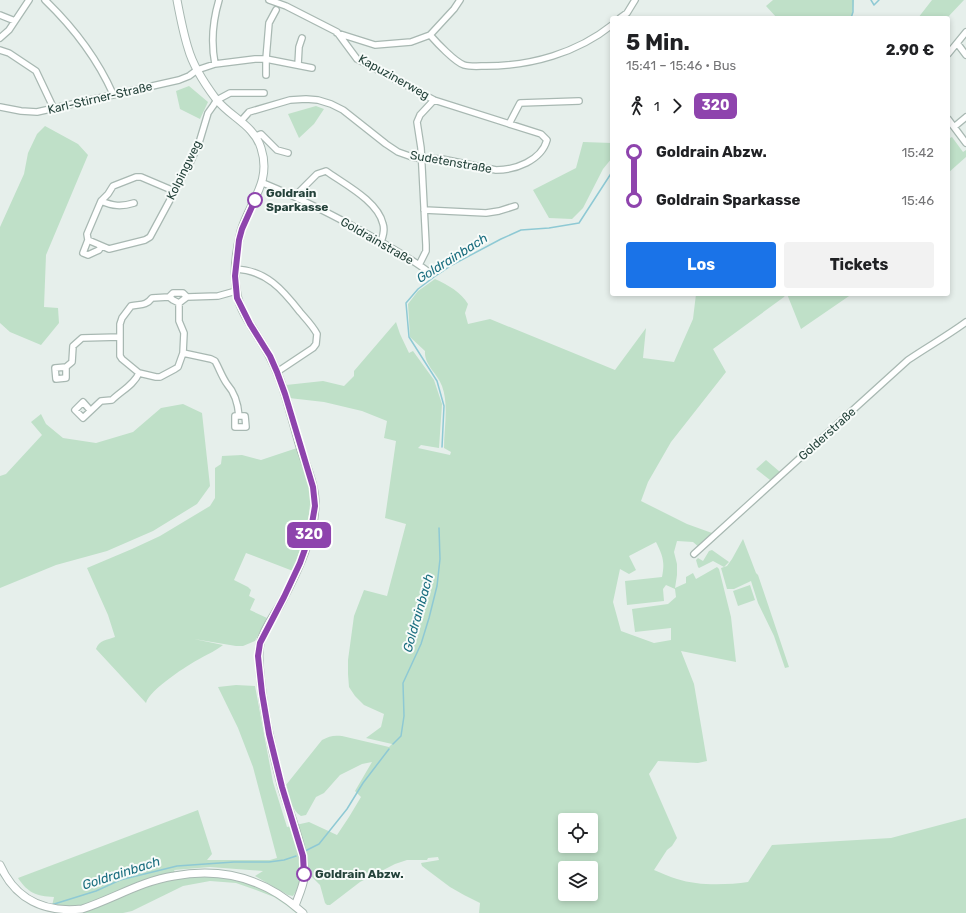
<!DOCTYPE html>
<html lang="de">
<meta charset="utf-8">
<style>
body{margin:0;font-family:Rubik,sans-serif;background:#f2f2f2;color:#202124;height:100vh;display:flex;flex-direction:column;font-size:15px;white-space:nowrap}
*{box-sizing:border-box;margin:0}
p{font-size:13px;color:#757577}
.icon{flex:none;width:22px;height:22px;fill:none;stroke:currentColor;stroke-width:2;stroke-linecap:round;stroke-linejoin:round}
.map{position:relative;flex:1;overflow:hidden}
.sheet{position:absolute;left:610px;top:16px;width:340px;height:280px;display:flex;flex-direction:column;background:#fff;border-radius:4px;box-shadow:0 2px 6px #0003}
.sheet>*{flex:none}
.badge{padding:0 8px;border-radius:6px;font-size:14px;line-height:26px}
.tools{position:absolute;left:558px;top:813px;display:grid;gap:8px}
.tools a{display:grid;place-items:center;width:40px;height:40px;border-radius:4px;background:#fff;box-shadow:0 2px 6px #0003;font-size:20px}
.map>.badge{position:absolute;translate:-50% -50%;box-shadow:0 0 0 2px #fff}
.legs{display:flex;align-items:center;gap:6px;height:44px;padding:0 16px;font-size:13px}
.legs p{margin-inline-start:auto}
.headline{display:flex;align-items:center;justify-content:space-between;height:68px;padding:0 16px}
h1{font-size:22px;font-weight:700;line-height:30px}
.button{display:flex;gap:8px;margin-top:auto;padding:8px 16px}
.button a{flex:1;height:46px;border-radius:4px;background:#1a73e8;color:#fff;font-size:16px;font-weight:700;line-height:46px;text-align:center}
.button a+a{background:#f2f2f2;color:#202124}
ul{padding:0 16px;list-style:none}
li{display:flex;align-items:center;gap:14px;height:48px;font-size:15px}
li i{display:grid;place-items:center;width:6px;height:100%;margin:0 5px;background:currentColor}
li i::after{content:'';width:10px;height:10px;margin:-5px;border:3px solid;border-radius:50%;background:#fff}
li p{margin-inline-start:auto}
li:first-child i{background:linear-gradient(#0000 50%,currentColor 0)}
li:last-child i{background:linear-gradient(currentColor 50%,#0000 0)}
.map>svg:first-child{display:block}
.green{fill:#bfe0c8;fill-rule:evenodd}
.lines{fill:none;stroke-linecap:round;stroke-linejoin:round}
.stream{stroke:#8ec9d4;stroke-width:1.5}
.minor-casing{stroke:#a8b8b2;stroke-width:8}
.tertiary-casing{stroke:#a8b8b2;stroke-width:9}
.minor{stroke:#fff;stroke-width:5.5}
.tertiary{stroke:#fff;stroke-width:7}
.line-1-casing{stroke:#fff;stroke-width:9}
.line-1{stroke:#8e44ad;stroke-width:6}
.stop-1-dot{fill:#fff;stroke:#8e44ad;stroke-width:2}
.labels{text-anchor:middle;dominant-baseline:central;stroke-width:4;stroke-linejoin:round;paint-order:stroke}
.street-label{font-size:12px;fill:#24423a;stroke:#f7fbf9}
.stop-label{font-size:12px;font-weight:bold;fill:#24423a;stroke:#f7fbf9;text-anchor:start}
.water-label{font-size:13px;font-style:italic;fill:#1c6f80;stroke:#f7fbf9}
</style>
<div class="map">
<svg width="966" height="913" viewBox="0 0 966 913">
<rect width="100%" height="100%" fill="#e6efeb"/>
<path class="green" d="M773,0H854L852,18H777L766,6Z
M932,0H964L947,18H918Z
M189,86L208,102L200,119L180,109L176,91Z
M316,106L324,109L314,124L299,138L288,114Z
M45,126L78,144L88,155L46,255L44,307L58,308L59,323L41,345L10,332L0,323V227L24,174L28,153L37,134Z
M952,137L963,152L966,150V157L948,173V139Z
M583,142L612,143V158L603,169L583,208L572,219L549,218L533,190L576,168Z
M435,279C448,285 461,292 468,304L465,313L468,324L490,319L615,370L646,328L643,358L674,362L693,319L696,294H786L784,297L713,349L726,372L671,442L648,482L641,501L687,524L712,533L714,535L700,548L693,542L677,541L674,552L677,564V575L675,588L686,583V577L693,573L696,579L717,567L719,569L731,617L736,662L681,651L694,684L707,761L698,763L658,761L649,774L677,838L672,846L667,850L654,870C662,873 670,877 677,879C698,886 727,885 748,882L772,845L891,838L966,818V913H479L480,903L464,895L450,887L422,866L421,863L439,860L438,857L428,858L427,860H407L395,864L360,882L330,905H327L325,903L320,885L309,874L308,862H300C301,874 301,886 293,896L288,895L255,876L263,871L210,867L174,870L178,878C216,875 244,875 277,896C284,901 291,907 299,913H296L286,905L274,897L256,890L236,883L210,881L183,886L132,911L123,913H65L52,906L54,897C36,896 28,893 18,878L198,810L212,854L207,860H270L277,858L253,767L238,728L218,687L236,685L255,686L273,782L287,827L309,822L337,835L349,817L361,797L355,791L372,762L362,764L340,775L324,793L316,797L306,815L301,816C291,810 290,796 286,785L322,740C329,736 334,735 342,736L389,747L392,744L366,738L381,727L384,714L364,705L355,696L349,687L348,674V660L354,616L364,590L387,596L406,524L385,518L396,441L384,438L387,421L362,411L324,402L289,398L286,385L323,381L344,386L354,376V371L396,322L400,334L409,353L413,351L434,380L442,404L439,448L421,445L418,448L450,455L451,452L444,448C444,428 449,405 442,386C438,374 424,365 425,351L410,337L408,304L418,291ZM656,542C663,556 665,562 662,577L625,581L627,605L664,601L663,589L666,585L675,589L676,597L668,604L632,609L635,632L671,628V640L654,643L621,631L613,602L620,569L629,574L636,570L629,556ZM565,820H591V846H565ZM565,868H591V894H565Z
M787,294H852L801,329Z
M183,404L202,413L210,486L197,504L153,531L107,551L56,565L0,588V476L6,474L42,435L31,422L41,414L46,424L63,438L96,443L133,432L161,408Z
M297,448L311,495L309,514L304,537L293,571L246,553L234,580L248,587L251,590L249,596L255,599L250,610L267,618L255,641L243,646H236L194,639L223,645C217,650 208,654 201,658C188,665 150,689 146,703L96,649C99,640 107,640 115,637L108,615L87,568L132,549L160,536L210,506L215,498V468L221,464L222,456L242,455L261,460Z
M766,460L780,472L770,480L756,469Z
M743,539L756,573L758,575L789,667L785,668L774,636L758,603L751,581L734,589H727L721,568L724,567L713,561L699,568L698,567L696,560L698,558L703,561L709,551L712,550L729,562L724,567L727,566L732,559Z
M750,585L755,600L738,606L733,591Z"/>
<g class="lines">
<path class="stream" d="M871,0L874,5L879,0
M851,18L853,12V0
M442,447L444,406L437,381L409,337L406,303L418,289L434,277L452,265L501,239L521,230L549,228L579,223L612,172
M393,744L401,736L404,716L403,683L421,644L429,618L437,586L440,559L439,528
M305,851L319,844L347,809L363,783L389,749
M51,905L96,891L120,880L177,866L234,862H269L284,860L296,856"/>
<defs>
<path id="minor" d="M45,0C73,27 97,58 113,94
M0,15L15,21
M620,18L627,13L635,0
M337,33L375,45L411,42L430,35L454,9L460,0
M430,35C437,43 455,62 464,65C470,67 480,66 486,66C531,66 577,53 612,25
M0,38L9,30L29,0
M957,43L966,55
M0,50L9,53L36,71L54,109
M948,54L966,32
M215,64C211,43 213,20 219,0
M298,65L299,47L302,38
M266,75V59L269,23L276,10
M0,107L21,111L37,112L179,80L189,76L197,70L215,64L255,59H266L312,68
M948,119L966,143
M241,121L249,112L290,100L306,99L318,100L331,104L343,110L386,144L398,152L415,158L442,159L496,170C515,170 541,161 547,140L541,134L434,100L357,59L337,32L286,6L269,0
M509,124L520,103L579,101
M954,127L966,117
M256,136L261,134L277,150L288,153
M263,183C302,199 339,218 376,239C393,249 410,258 426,270
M295,196L317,174L326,171C344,184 378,201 383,224C385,230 383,236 381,242
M101,201C113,206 121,207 134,203
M424,210L486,213L499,211L515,206
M88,240L87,234L101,201L108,194L113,186L136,177H141L174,191
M101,246L99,250L88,255L83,253L88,240L109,249L145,240L150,237L191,161L199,143L208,113L213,106L217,100L230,93H264
M419,265L426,251V245L421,148L417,122L420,115L434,100
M235,269C266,270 283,290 300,312C306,319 313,326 317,334L316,344L313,348L277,372
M173,293H183L187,297L179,303L173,300L169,297Z
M169,297L152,298C146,306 140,304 131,306L122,318L120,324V356L122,359L139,373L156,377H160L175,369L178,367L183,353L184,333L179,321V303
M187,297L218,296L236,291
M183,353L211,359L215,361C219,368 222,377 227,384C235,393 238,403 239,416
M66,367V378L56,379L55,368L66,367L72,362L73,346L82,338L120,337
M90,410L83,402L75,410L83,418L101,401L112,400C121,391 134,385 139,373
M235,416H245L246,427H235Z
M694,554L908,360C927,347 947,336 966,322"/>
<path id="tertiary" d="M177,0C180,16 183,32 188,48C193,66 204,83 216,99C230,117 254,125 261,148C272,182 250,201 241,231C236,251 233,274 237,294C240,314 262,340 271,359C285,387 291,417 300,447C305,463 314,481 315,499C317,533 296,575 280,605C273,617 263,630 260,644C258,653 259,664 260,673C263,712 272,750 282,788C289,812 307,854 304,878C303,887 298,897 295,906
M0,865C15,899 44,913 82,909C113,899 141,881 174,876C222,867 266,879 303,913"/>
</defs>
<use href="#minor" class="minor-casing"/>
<use href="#tertiary" class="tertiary-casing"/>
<use href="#minor" class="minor"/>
<use href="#tertiary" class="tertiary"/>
</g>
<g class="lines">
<defs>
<path id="line-1" d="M255,200L242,229L239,240L235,276L237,298L250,324L270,356L277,372L285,394L313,487L315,506L310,535L300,563L284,597L260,643L258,656L262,693L269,734L282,787L303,856L304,874"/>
</defs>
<use href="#line-1" class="line-1-casing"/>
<use href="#line-1" class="line-1"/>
</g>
<g class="stop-1-dot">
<circle cx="255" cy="200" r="7"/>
<circle cx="304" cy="874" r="7"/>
</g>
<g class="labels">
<g class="street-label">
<text transform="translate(394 77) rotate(29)">Kapuzinerweg</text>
<text transform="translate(100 98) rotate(-13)">Karl-Stirner-Straße</text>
<text transform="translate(451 162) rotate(10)">Sudetenstraße</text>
<text transform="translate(184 170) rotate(-64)">Kolpingweg</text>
<text transform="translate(377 241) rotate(30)">Goldrainstraße</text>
<text transform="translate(827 434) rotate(-42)">Golderstraße</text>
</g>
<g class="stop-label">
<text x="266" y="193">Goldrain<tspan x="266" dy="14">Sparkasse</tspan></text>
<text x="315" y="874">Goldrain Abzw.</text>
</g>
<g class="water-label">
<text transform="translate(452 258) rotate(-32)">Goldrainbach</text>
<text transform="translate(418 613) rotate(-74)">Goldrainbach</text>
<text transform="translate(121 873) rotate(-18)">Goldrainbach</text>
</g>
</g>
</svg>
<div class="tools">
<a><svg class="icon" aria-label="locate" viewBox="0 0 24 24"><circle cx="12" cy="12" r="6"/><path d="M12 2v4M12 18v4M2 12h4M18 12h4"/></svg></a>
<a><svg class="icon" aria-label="layers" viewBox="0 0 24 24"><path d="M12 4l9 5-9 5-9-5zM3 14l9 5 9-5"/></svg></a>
</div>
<b class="badge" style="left:309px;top:535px;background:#8e44ad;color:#fff">320</b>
<section class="sheet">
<div class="headline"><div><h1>5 Min.</h1><p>15:41 – 15:46 · Bus</p></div><b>2.90 €</b></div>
<div class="legs"><svg class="icon" aria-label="walk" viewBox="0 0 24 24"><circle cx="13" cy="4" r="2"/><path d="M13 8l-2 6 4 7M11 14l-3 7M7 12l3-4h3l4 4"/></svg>1<svg class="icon" aria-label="forward" viewBox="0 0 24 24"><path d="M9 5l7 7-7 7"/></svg><b class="badge" style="background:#8e44ad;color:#fff">320</b></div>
<ul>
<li><i style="color:#8e44ad"></i><b>Goldrain Abzw.</b><p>15:42</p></li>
<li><i style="color:#8e44ad"></i><b>Goldrain Sparkasse</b><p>15:46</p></li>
</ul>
<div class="button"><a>Los</a><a>Tickets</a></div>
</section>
</div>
